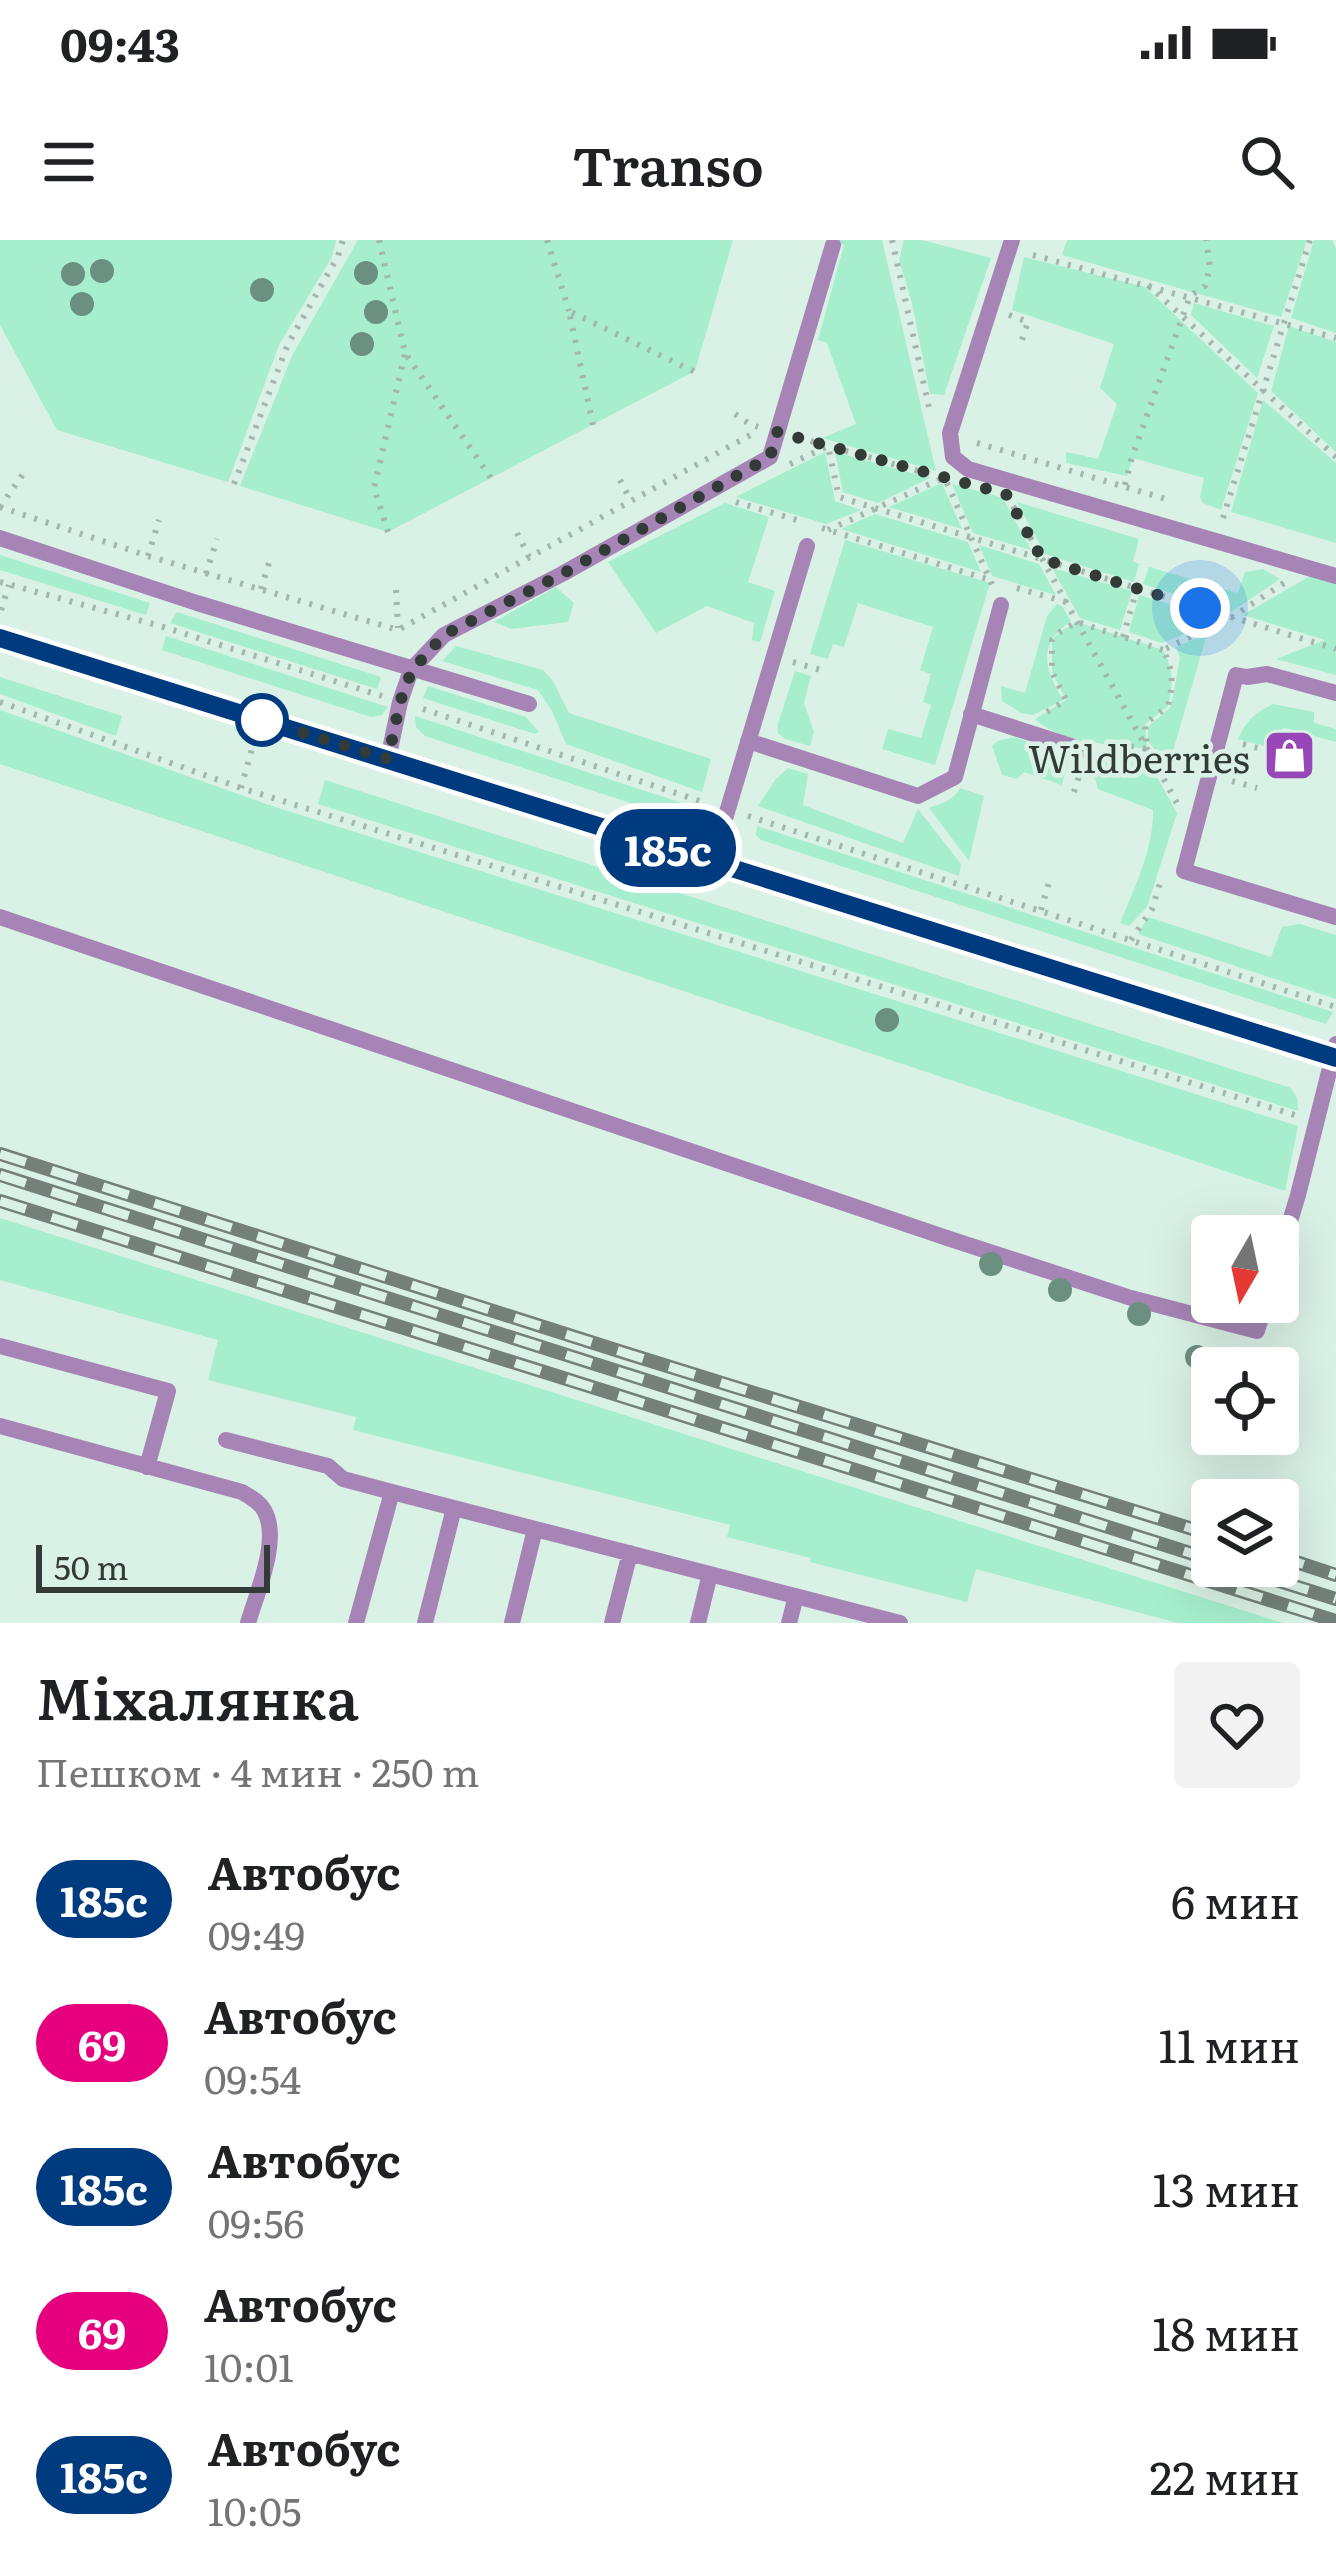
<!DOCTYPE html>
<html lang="ru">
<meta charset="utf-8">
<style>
body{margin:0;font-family:Literata,serif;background:#f2f2f2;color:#202124;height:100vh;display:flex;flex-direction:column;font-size:45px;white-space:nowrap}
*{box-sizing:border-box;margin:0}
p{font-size:39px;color:#757577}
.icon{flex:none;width:66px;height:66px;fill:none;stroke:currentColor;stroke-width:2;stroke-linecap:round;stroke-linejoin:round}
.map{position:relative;height:1383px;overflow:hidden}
.side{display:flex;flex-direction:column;background:#fff;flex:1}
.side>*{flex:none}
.badge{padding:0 24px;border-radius:39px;font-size:42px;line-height:78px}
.needle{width:78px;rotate:189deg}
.tools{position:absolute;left:1191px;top:975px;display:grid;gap:24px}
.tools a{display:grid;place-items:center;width:108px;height:108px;border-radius:12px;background:#fff;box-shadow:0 12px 48px #0002;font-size:60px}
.scale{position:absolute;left:36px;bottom:30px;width:234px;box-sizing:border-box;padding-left:12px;border:6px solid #323b37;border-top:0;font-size:33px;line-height:42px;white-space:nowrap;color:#323b37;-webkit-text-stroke:9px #daf1e5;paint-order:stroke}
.you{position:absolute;width:60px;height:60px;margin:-30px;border:9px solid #fff;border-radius:50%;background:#1a73e8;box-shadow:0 0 0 18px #1a73e833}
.map>.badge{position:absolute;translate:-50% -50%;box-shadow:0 0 0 6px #fff}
.round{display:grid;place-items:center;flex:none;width:126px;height:126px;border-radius:12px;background:#f2f2f2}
.overview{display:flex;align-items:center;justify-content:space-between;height:204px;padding:0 36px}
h1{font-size:57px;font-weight:600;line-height:90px}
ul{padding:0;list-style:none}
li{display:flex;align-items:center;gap:36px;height:144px;padding:0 36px}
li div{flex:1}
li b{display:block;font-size:45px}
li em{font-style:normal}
li .badge{min-width:132px;font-weight:700;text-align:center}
.status{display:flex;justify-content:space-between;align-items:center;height:84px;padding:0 60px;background:#fff;direction:ltr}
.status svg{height:33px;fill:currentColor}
header{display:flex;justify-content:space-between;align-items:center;height:156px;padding:0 36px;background:#fff;font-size:54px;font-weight:600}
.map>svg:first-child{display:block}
.green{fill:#a6eecd}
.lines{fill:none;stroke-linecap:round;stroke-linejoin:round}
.path{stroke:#a4b7ae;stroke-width:6;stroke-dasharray:3 9;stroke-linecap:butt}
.service{stroke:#a684b5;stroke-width:16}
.tertiary{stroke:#a684b5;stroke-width:24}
.rail-casing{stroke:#73817a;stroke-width:14}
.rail{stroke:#daf1e5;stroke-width:9;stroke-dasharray:27;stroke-linecap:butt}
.tree{fill:#6b8f80}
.line-casing{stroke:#fff;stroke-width:27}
.line{stroke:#003b80;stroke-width:18}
.walk{stroke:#323b37;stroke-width:12;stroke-dasharray:0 21.6}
.stop-dot{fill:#fff;stroke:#003b80;stroke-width:6}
.labels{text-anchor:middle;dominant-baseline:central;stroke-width:9;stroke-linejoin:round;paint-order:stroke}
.poi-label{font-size:39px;fill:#323b37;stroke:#daf1e5;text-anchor:end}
</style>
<div class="status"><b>09:43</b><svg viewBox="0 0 49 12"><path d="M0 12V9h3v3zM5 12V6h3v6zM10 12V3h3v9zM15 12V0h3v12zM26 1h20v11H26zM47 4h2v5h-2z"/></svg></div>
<header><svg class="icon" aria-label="menu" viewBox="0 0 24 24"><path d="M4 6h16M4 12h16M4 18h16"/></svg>Transo<svg class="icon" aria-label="search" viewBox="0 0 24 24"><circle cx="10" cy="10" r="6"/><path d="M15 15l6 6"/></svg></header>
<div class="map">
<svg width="1336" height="1383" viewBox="0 0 1336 1383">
<rect width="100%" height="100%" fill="#daf1e5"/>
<path class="green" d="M0,0H336L332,17L279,105L228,242L57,190L0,85Z
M358,0H733L695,131L388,292L240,246L292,116Z
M831,0H882L936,231L822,198L856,184L827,103L818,100L844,5Z
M904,0H922L991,18L944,155L930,154L912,63L899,20Z
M1067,0H1307L1281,77L1062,15Z
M1314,0H1332L1336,9V93L1291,78Z
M1024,17L1145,47L1258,153L1221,270L1203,263L1200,257L1204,238L1133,218L1127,236L1066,223V212L1098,219L1117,164L1100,148L1114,104L1012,70Z
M1194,63L1274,86L1257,138L1191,75Z
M1289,86L1336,102V212L1271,151Z
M1263,160L1336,223V303L1231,272Z
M825,212L835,261L861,270L826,284L736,257Z
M835,212L930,238L878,263L843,252Z
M942,243L962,289L889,267Z
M952,244L1003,258L1031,310L973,293Z
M1017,262L1139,299L1133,321L1139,324L1134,342L1045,314Z
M725,263L769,277L748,342L775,351L760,402L752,400L754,383L707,366L656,393L608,322Z
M875,274L968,302L981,332L841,289Z
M845,300L990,343L935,525L882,509L888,489L921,498L931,465L923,462L931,434L920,430L933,387L858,363L844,407L833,404L828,419L810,414Z
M979,305L1039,324L1056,355L992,336Z
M0,315L150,363L146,375L0,330Z
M1149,327L1238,353L1245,332L1263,329L1280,339L1231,372L1143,344Z
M1052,328L1132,351L1120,390L1080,378Z
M1310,336L1336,343V435L1276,419L1325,400L1243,375Z
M556,347L574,363L568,382L511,389L494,382Z
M1139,355L1220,379L1162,403L1129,392Z
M1057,364L1062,366L1071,381C1037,404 1044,429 1063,460L1033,475L1021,473L1002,461L1001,446L1025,453L1047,376Z
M177,372L381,437L377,449L170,383Z
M1077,382L1163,410C1174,431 1173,444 1168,466L1145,484L1147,509C1111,504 1062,504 1035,479L1066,460L1052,432V400L1061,391Z
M1207,394L1173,511L1168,514L1156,511L1148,501V487L1171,467L1180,418L1176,407Z
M166,396L388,467L382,475L371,477L162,410Z
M456,406L543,430L553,441L569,473L711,519L702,552L566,504L552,471L538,450L442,421Z
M795,431L811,436L804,463L814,492L810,506L785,499L778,493V484Z
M0,437L122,476L116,496L0,454Z
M428,446L526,477L539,492L535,494L423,458Z
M1273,464L1314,472V483L1336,489V502L1285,488L1275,492L1272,508L1238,499C1247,480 1255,473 1273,464Z
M0,470L278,568L1298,886L1285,951L0,524Z
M415,476L722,576C715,586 710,588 698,585L425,496L416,487Z
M1015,497L1063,515L1068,522L1062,545L1024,532L1017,539L1002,535L992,506L998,501Z
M1125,510L1144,514L1177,573L1147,667L1129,686L1120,683C1134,649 1154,608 1153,570L1098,549L1094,534L1098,528Z
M788,528L808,534L803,565L903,603L918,569L961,624L959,636L758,566L775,540Z
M325,540L1291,848L1297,858L1298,871L318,564Z
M960,548L984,556L969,621L929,568C942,563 953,561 960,548Z
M757,586L1333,772L1326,784L761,600L756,595Z
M1148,677L1271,717L1282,687L1300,684L1336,695V759L1138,694Z
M0,978L1283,1383H1178L976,1329L967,1362L810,1322L811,1318L727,1297L730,1285L353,1190L356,1177L208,1140L218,1100L0,1040Z"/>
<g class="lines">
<path class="path" d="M379,0L405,113L491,238
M547,0L569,71
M892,0L930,172
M1033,15L1336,98
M1148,45L1336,217
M1009,75L1028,82L1022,100L1024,101
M735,174L748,183L758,187
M593,185L569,71L695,132
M799,198L937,236
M977,203L1166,259
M790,224L828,206L839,257L1336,409
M620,240L631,261
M947,243L993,347
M234,244L288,104L338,16L343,0
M1125,245L1132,217L1190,56L1205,46L1210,27L1206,0
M736,262L804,282
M1013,266L1178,565
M0,267L148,316L398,390L752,194
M0,267L23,234
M1223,278L1310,0
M822,288L987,339
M828,290L941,239
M388,292L374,248L405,113
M517,293L529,317
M148,316L159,280
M206,334L217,299
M0,342L157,385L382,456
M1017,348L1066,362
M261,349L271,316
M396,350L398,388
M1,370L9,345
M1123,397L1137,349
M793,422L824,431
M0,462L241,548L1298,876
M423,469L706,563
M1047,472L1066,460L1052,432V400L1061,391L1077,382L1163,410
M1107,503L1147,509L1145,484L1168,466C1173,444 1174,431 1163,410L1232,377L1284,343
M1243,504L1280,514
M1232,541L1257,548
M241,548L253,505
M1074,552L1080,533
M748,576L1336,767
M1041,670L1050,639
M1131,700L1152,669L1161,640"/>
<path class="service" d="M1012,0L950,193L953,217L968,229L1336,336
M0,298L197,363L529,464
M1336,453L1267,434L1247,437L1236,435L1184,631L1336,677
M971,474L1087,511
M748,501L918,556L955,537L1001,365
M388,519L400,462L411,430L444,395L562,334L770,217L833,5
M712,622L807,306
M0,677L947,998L1131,1058L1257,1091L1266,1062
M1278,1021L1298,955L1336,804
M0,1106L168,1151L147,1227
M0,1186L242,1252C250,1257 259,1261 264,1270C281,1299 257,1352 248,1383
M226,1200L328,1226L343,1239L392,1252
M356,1383L392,1252L900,1383
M425,1383L454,1268
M512,1383L535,1289
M612,1383L630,1313
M698,1383L710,1334
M789,1383L796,1356"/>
<path class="tertiary" d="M0,397L1336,818"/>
<defs>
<path id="rail" d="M0,914L622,1112L1212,1295
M0,935L1212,1320
M0,961L1336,1381
M1278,1316L1336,1335
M1231,1326L1336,1359"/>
</defs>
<use href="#rail" class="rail-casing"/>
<use href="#rail" class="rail"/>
</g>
<g class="tree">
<circle cx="102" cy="31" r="12"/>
<circle cx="366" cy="33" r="12"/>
<circle cx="73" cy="34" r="12"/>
<circle cx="262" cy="50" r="12"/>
<circle cx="82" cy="64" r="12"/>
<circle cx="376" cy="72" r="12"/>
<circle cx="362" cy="104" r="12"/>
<circle cx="887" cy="780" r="12"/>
<circle cx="991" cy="1024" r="12"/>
<circle cx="1060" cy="1050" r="12"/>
<circle cx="1139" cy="1074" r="12"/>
<circle cx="1197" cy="1117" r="12"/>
</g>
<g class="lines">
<defs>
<path id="line" d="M0,398L1336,818"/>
</defs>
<use href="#line" class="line-casing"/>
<use href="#line" class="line"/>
<path class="walk" d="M262,480L388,519L400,462L412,430L444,395L562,334L770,217L777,192L1006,254L1042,319L1200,368"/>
</g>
<defs>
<symbol id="shop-square" viewBox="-11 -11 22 22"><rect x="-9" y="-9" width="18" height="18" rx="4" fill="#9747b7" stroke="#daf1e5"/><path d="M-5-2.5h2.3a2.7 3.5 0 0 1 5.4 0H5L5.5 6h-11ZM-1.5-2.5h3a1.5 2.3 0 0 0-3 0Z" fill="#fff"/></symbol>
</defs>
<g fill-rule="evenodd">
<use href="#shop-square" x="1260" y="486" width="59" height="59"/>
</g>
<circle class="stop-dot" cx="262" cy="480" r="24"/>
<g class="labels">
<g class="poi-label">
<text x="1250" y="516">Wildberries</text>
</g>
</g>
</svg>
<div class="tools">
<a><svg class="needle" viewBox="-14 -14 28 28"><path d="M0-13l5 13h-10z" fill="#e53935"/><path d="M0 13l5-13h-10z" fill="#757577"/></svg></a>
<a><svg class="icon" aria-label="locate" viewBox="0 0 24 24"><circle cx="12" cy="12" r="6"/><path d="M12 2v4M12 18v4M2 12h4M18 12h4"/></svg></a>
<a><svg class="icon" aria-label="layers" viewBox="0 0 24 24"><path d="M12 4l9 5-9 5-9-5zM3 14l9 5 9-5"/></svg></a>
</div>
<div class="scale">50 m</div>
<div class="you" style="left:1200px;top:368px"></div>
<b class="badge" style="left:668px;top:608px;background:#003b80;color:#fff">185с</b>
</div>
<section class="side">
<div class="overview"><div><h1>Міхалянка</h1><p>Пешком · 4 мин · 250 m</p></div><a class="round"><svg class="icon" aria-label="heart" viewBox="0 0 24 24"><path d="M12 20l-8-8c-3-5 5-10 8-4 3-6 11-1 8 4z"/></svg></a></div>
<ul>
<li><span class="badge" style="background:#003b80;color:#fff">185с</span><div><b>Автобус</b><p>09:49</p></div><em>6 мин</em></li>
<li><span class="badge" style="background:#e6007e;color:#fff">69</span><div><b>Автобус</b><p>09:54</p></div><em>11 мин</em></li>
<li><span class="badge" style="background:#003b80;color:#fff">185с</span><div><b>Автобус</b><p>09:56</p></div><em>13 мин</em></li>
<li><span class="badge" style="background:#e6007e;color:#fff">69</span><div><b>Автобус</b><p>10:01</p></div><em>18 мин</em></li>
<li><span class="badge" style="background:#003b80;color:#fff">185с</span><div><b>Автобус</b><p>10:05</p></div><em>22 мин</em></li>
</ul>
</section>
